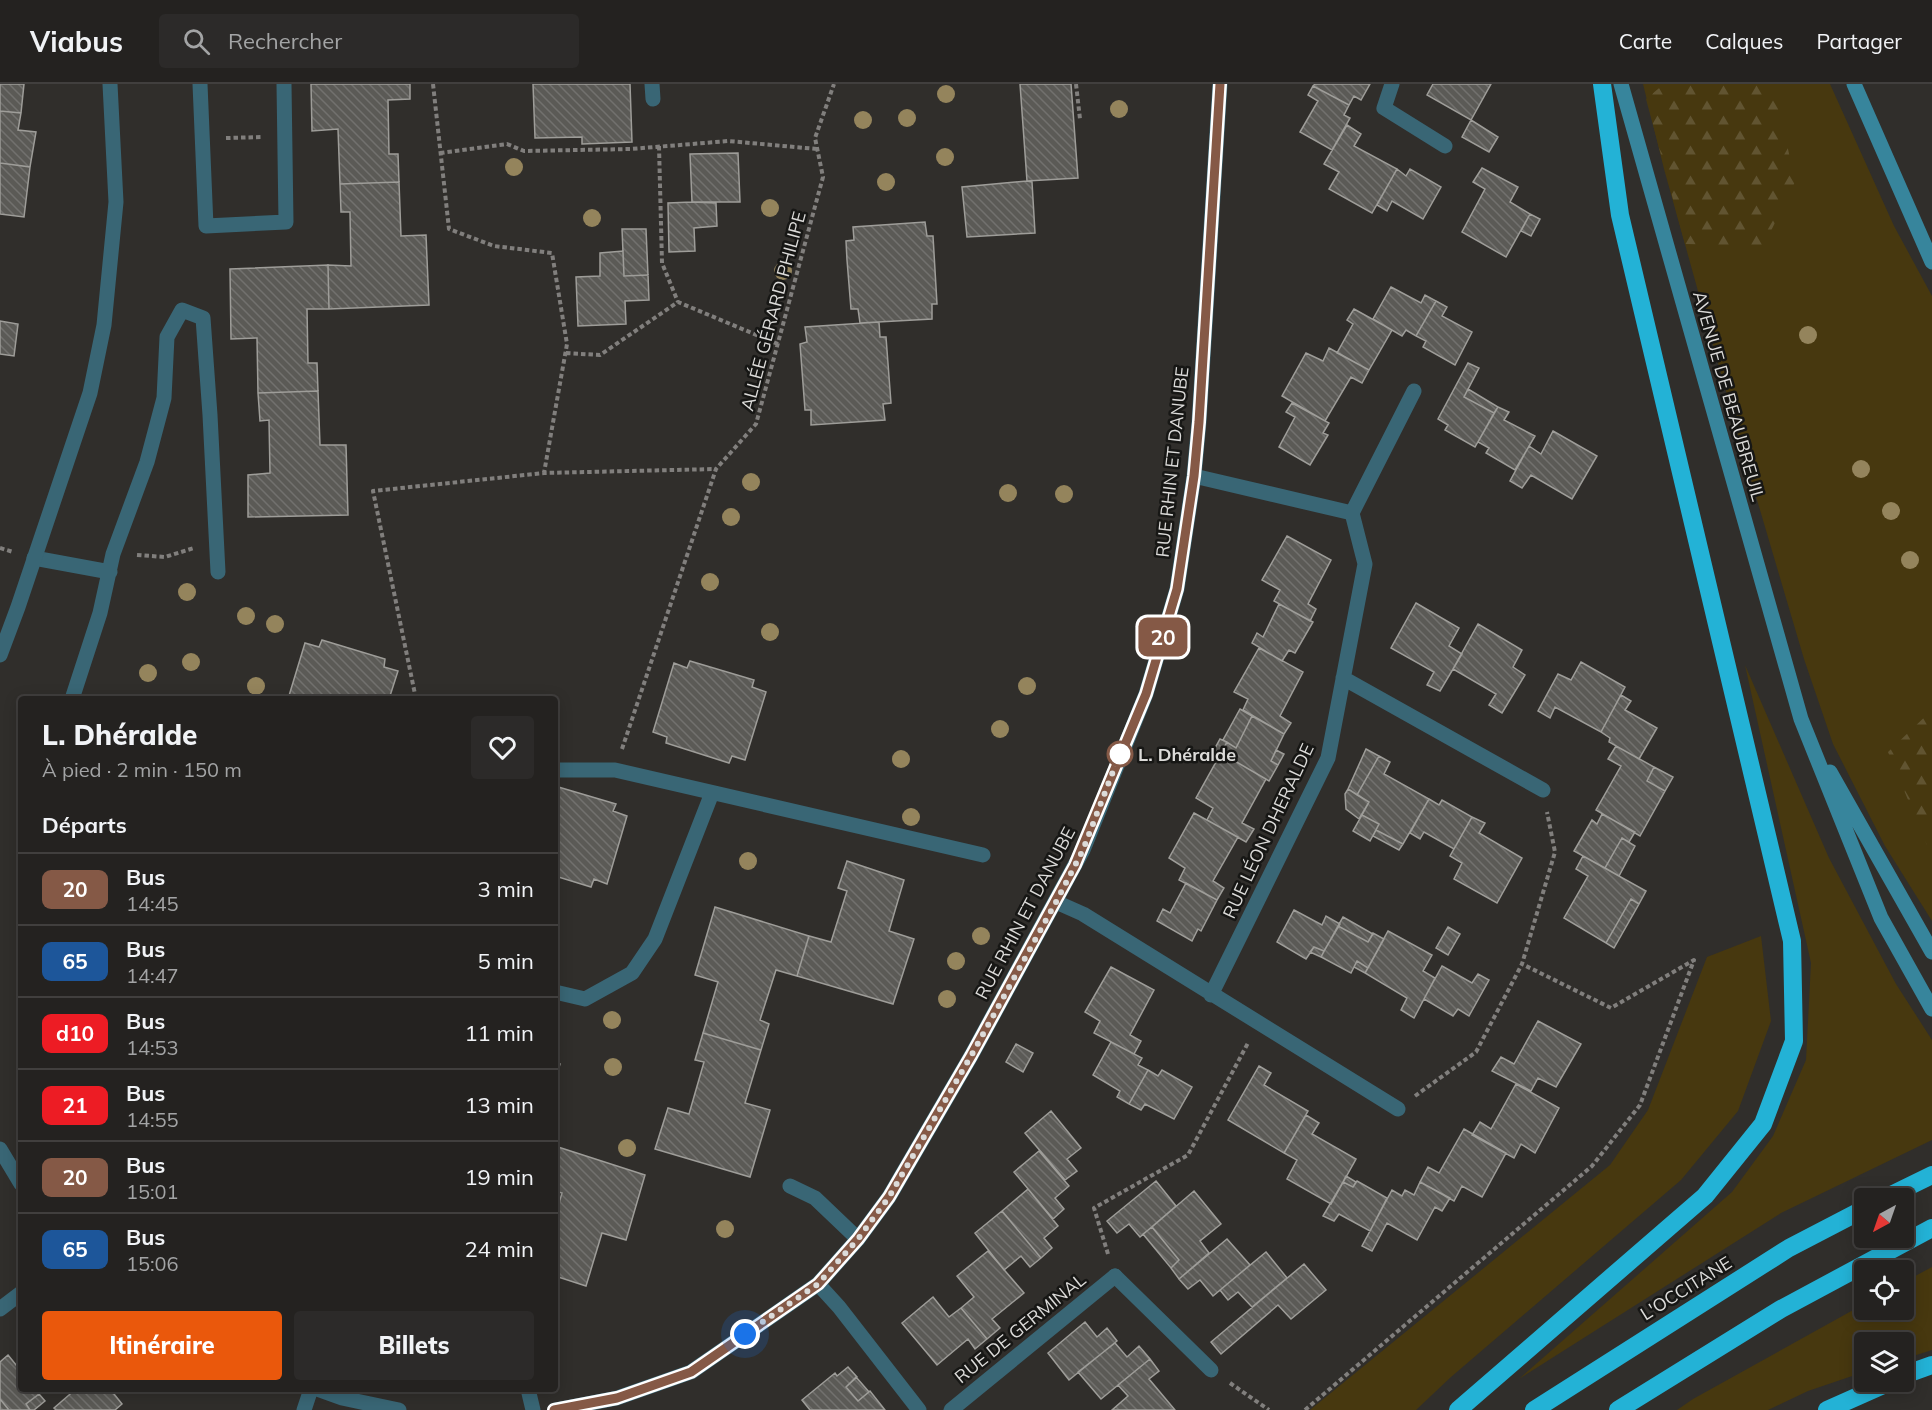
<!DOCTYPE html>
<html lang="fr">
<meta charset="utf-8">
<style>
body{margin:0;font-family:Mulish,sans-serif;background:#2c2a29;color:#f1f3f6;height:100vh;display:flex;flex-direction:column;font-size:22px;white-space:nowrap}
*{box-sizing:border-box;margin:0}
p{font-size:20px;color:#a3a4a5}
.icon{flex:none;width:33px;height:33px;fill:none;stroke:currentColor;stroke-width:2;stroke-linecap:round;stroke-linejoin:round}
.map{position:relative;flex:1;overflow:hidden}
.panel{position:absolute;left:18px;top:612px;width:540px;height:696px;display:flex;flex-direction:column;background:#242220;border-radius:6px;box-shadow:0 3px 15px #0003,0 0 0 2px #413f3e}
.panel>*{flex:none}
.badge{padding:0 12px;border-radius:9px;font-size:21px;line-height:39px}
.needle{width:39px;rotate:220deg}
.fabs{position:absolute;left:1854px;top:1104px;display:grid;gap:12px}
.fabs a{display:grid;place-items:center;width:60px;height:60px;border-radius:6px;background:#242220;box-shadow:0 3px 15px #0003,0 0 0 2px #413f3e;font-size:30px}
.you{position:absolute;width:30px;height:30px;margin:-15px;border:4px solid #fff;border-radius:50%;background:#1a73e8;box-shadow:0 0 0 9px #1a73e833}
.map>.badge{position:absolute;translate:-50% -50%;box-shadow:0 0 0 3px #fff}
h2{padding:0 24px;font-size:22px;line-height:54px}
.round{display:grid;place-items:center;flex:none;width:63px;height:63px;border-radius:6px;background:#2c2a29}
.head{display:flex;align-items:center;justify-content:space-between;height:102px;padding:0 24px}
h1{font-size:28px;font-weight:800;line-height:45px}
.cta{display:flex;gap:12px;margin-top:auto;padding:12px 24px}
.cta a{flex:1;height:69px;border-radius:6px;background:#ea580c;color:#fff;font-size:24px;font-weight:800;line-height:69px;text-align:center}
.cta a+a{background:#2c2a29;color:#f1f3f6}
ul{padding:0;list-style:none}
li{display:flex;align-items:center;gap:18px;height:72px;padding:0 24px;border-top:2px solid #413f3e}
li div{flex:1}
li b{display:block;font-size:22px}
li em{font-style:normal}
li .badge{min-width:66px;font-weight:700;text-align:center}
header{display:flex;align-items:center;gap:36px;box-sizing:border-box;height:84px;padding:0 30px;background:#242220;border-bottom:2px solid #413f3e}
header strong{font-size:28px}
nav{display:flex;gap:33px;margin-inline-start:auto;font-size:21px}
.search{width:420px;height:54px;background:#2c2a29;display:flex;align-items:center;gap:15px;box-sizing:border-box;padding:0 21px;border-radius:6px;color:#a3a4a5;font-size:22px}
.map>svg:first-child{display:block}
.green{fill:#47380f}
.forest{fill:url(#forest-firs)}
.building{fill:url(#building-back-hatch);stroke:#9e9d99;stroke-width:1.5}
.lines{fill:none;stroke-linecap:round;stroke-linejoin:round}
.path{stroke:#817f7d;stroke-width:4;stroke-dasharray:4.5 3;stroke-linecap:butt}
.lane{stroke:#396675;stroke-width:15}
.street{stroke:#396675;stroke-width:15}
.secondary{stroke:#37859c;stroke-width:15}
.highway{stroke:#23b2d6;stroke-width:18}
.tree{fill:#94845c}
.line-casing{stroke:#fff;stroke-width:14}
.line{stroke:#855946;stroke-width:9}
.walk{stroke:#dcdbd9;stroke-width:6;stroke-dasharray:0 10.8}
.stop-dot{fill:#fff;stroke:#855946;stroke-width:3}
.labels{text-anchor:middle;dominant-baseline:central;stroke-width:5;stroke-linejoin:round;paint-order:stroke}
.street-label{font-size:18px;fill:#dcdbd9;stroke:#171715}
.stop-label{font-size:18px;font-weight:bold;fill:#dcdbd9;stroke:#171715;text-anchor:start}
</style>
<header>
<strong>Viabus</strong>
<div class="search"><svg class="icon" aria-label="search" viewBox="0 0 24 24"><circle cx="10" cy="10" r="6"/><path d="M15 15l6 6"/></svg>Rechercher</div>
<nav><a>Carte</a><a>Calques</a><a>Partager</a></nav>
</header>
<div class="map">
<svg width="1932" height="1326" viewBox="0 0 1932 1326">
<defs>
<pattern id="forest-firs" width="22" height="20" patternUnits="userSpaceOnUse" patternTransform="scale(1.5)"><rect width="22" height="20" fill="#47380f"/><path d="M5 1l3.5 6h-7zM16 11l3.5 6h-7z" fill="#615431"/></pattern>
<pattern id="building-back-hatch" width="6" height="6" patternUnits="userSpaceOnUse" patternTransform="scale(1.5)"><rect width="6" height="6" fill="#5b5a56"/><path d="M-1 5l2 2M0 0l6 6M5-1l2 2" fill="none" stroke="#72716e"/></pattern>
</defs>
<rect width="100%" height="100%" fill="#302e2b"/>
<path class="green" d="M1643,0H1830L1894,142L1932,212V837L1885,762L1833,660L1804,575L1742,365L1664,85Z
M1745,581L1829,774L1896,900L1932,956V1056L1781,1129L1519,1295L1732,1108L1773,1052L1806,976L1811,879Z
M1761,852L1771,937L1738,1027L1681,1096L1451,1293L1416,1326H1310L1610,1081L1648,1026L1707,873Z
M1932,1183V1266L1904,1275V1258H1864V1288L1808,1307L1768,1326H1677L1693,1315L1864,1220V1226H1904V1198Z"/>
<path class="forest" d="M1664,0H1770L1775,4L1795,98L1763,163L1685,160L1646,15Z
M1932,626V773L1888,668Z"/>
<path class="building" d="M0,0H24L21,29L0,27Z
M311,0H410V15L388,16L389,70H398L399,98L340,100L338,45L312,47Z
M533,0H630L632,58L582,60V53L535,54Z
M1020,0H1071L1078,94L1027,97Z
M1315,0H1370L1361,16L1354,12L1349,21L1313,2Z
M1433,0H1491L1471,36L1427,11Z
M1313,2L1349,21L1344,31L1350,34L1332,66L1300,48L1318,17L1308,11Z
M0,27L21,29L18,46L36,48L30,83L0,79Z
M1471,36L1498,53L1489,68L1462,53Z
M1347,41L1361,50L1354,62L1397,85L1372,129L1329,105L1339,88L1324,80Z
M738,69L740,118H692L690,70Z
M0,79L30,83L24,133L0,130Z
M1482,84L1518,103L1510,118L1530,130L1506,173L1462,148L1485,105L1473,98Z
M1397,85L1406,92L1410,85L1441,103L1423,135L1392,117L1387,127L1377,121Z
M1027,97L1032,98L1035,149L967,153L962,103Z
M399,98L401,152L426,151L429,221L329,225L328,181L351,182L350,128H341L340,100Z
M692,118L716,119L717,142L694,144L695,167L669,168L668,119Z
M1530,130L1540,135L1531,152L1521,147Z
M925,138L927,152H933L937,220H932V235L860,239L858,225H851L847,176L846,157L854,156L853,143Z
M622,145H646L648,191L624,192Z
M623,167L624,192L648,191L649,216L625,217L626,240L578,242L576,193L600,192V169Z
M328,181L329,225H307L308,279H317L318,307L258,309L257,254L231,255L230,185Z
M1391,203L1421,219L1425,211L1436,217L1416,252L1406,246L1402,252L1373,235Z
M1436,217L1447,223L1442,232L1472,248L1455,281L1423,263L1426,257L1416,252Z
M1354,225L1392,246L1369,286L1337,269L1353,240L1347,236Z
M0,237L18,240L14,272L0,270Z
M879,238L880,253H886L891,319L883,320L885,336L811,341V326H805L800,260L807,258L805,243Z
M1329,264L1369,286L1362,299L1351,293L1325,337L1282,312L1306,269L1323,277Z
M1468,279L1479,284L1464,313L1494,329L1475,363L1445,346L1448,341L1438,335Z
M1468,305L1498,323L1494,329L1464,313Z
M318,307L320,361H346L348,431L248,433V391L270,389L269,336L260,337L258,309Z
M1292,319L1329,339L1323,349L1328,351L1310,381L1279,363L1295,333L1286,328Z
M1498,323L1509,328L1504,336L1535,352L1515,386L1486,369L1489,364L1478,358Z
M1553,347L1597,372L1572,415L1531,391L1522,404L1510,397L1529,362L1541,370Z
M1287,452L1331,476L1308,520L1316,525L1310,537L1274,517L1280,506L1262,496Z
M1416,519L1459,544L1449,562L1462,570L1440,607L1427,601L1434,588L1391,564Z
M1279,520L1313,538L1295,569L1289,566L1282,577L1252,559L1257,549L1263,553Z
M1478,540L1522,566L1513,583L1525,591L1502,629L1489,621L1496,610L1453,585Z
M322,556L385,575L384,583L398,587L389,615H288L305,559L319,563Z
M1259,564L1303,588L1280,632L1291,639L1284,650L1243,626L1248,615L1234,608Z
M690,577L754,596L752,603L766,608L745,676L732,672L729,679L666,659L667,653L653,648L674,579L687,584Z
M1581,578L1625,603L1601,648L1555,623L1550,634L1538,627L1558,590L1571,596Z
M1621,611L1631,617L1625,626L1657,644L1639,675L1609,658L1610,654L1601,648Z
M1240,625L1252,632L1236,664L1223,656Z
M1252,632L1284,650L1271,677L1278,681L1269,697L1221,669L1227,658L1236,664Z
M1220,655L1227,658L1221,669L1214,666Z
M1616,662L1654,683L1647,697L1665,707L1640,752L1596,726L1621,682L1608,675Z
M1366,665L1379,672L1357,711L1348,705Z
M1276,666L1284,670L1278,681L1271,677Z
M1221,669L1266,695L1242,739L1254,745L1246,758L1207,736L1213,724L1196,714Z
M1379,672L1390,678L1384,690L1429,715L1403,760L1376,746L1379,740L1362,731L1369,718L1357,711Z
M1654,683L1673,693L1665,707L1647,697Z
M555,702L616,720L613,727L627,732L607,800L594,795L591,803L555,792Z
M1348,705L1369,718L1359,735L1346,725L1345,710Z
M1429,715L1439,721L1442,716L1472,733L1454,765L1424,748L1420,755L1410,749Z
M1194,729L1238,753L1213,797L1224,804L1217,816L1179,796L1185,784L1169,774Z
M1602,730L1635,748L1629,758L1622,754L1605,784L1574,767L1592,736L1597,740Z
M1362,731L1379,740L1370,757L1353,747Z
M1472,733L1485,739L1479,749L1522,774L1497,819L1454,795L1462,779L1450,772Z
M1376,746L1403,760L1399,766L1373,752Z
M1622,754L1635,762L1619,792L1605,784Z
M1583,772L1646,807L1639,820L1631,815L1606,859L1564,834L1588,792L1576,785Z
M847,777L904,796L889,847L914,855L893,920L797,892L809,852L831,858L847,807L838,804Z
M1186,799L1217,816L1201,847L1198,845L1192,857L1157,837L1163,825L1170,829Z
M1631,815L1639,820L1614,864L1606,859Z
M715,823L809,852L797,892L776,886L760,936L769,940L761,966L703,949L718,898L695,891Z
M1294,826L1322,841L1326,832L1340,840L1324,867L1314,863L1306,875L1277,858Z
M1343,833L1373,850L1368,858L1338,842Z
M1338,842L1368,858L1373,849L1384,855L1368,884L1357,877L1351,889L1321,873Z
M1448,843L1460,850L1448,871L1436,864Z
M1388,847L1432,871L1423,887L1435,894L1414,934L1401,926L1407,914L1365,889Z
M1314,863L1324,867L1321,873L1310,868Z
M1357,877L1368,884L1365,889L1354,883Z
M1442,882L1472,899L1478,890L1489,896L1469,932L1458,925L1453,932L1424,915Z
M1111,883L1154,906L1130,951L1141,957L1134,970L1094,949L1100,937L1085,928Z
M1538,937L1581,960L1556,1003L1538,994L1531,1007L1492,987L1501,973L1514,980Z
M703,949L761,966L745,1019L770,1026L750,1093L655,1065L668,1024L689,1030L704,978L695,976Z
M1111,958L1142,974L1138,981L1148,986L1129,1020L1117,1013L1120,1007L1093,991Z
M1016,960L1033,969L1023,988L1006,978Z
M555,978L560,980L555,997Z
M1259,982L1271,989L1264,1001L1308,1027L1284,1069L1228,1036Z
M1148,986L1158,992L1162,986L1192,1003L1174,1035L1145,1020L1141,1026L1129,1020Z
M1516,1000L1559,1024L1535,1069L1521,1060L1514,1074L1472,1051L1480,1038L1491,1045Z
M1051,1027L1081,1064L1067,1075L1077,1087L1065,1096L1025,1049Z
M1306,1031L1319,1039L1312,1050L1356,1075L1331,1120L1287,1095L1297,1076L1284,1069Z
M1464,1045L1506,1069L1482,1113L1462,1102L1454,1117L1420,1098L1428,1083L1439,1089Z
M555,1062L645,1091L626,1156L602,1149L586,1202L555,1192V1133L562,1109L555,1107Z
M1039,1067L1069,1102L1055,1114L1064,1125L1053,1135L1014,1088Z
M1346,1092L1356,1098L1353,1103L1343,1098Z
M1156,1097L1176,1122L1140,1153L1129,1140L1117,1149L1107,1137Z
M1357,1097L1387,1114L1370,1147L1339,1130L1334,1137L1323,1132L1343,1098L1353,1103Z
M1420,1098L1450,1114L1442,1127L1435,1123L1417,1156L1387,1139L1372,1167L1362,1162L1392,1106L1402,1112L1405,1106L1414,1111Z
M1028,1105L1058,1142L1044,1154L1052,1164L1041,1174L1002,1127Z
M1194,1107L1221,1140L1200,1157L1209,1169L1179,1195L1171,1184L1179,1176L1152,1143Z
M1002,1127L1041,1174L1030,1183L1021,1172L1004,1186L975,1149Z
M1152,1143L1179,1176L1171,1184L1143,1150Z
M1227,1155L1250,1181L1213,1212L1200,1196L1188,1205L1179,1195Z
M988,1167L1024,1209L992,1235L1000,1244L987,1255L961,1224L974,1213L957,1192Z
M1266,1168L1287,1194L1252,1223L1238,1208L1228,1216L1220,1206Z
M1304,1180L1326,1206L1291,1235L1278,1221L1221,1270L1211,1258Z
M933,1213L949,1233L961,1224L987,1255L975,1265L968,1255L937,1281L902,1239Z
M1085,1238L1097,1253L1107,1244L1117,1257L1069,1296L1048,1269Z
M1115,1259L1127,1273L1139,1262L1150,1275L1101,1315L1078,1288Z
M8,1271L21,1287V1305H35L39,1310L26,1320L30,1326H9L0,1315V1278Z
M1150,1275L1159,1287L1149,1295L1175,1326H1112L1128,1312L1118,1301Z
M848,1283L857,1293L846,1303L858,1317L870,1307L885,1326H810L802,1316L835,1289L837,1292Z
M856,1293L869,1308L858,1317L846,1303Z
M76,1305H110L122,1320L115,1326H56L54,1324Z
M39,1310L45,1317L34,1326H30L26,1320Z
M0,1315L9,1326H0Z"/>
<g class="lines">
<path class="path" d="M433,0L449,145L494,162L552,169L567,260L544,389
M1076,0L1080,35
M226,54L263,53
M659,62L662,179L678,218
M440,69L507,60L524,67L631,65L728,57L817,65
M566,269L600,271L678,218L778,260
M0,464L13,468
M137,471L165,473L194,464
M416,615L373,407L544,389L716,385
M622,665L716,385L756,340L823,93L815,54L834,0
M1415,1012L1476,968L1522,880L1555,768L1547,728
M1108,1170L1094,1124L1188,1071L1248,959
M1230,1299L1269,1326
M1305,1326L1592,1082L1640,1021L1694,876L1611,924L1522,880"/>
<path class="lane" d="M200,0L206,142L286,138L284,0
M652,0L653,15
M34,474L110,488
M72,615L100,529L113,470L147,378L164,314L167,253L182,226L203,234L210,331L218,488
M555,686H615L983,771
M555,908L585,915L632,889L655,855L712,709
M790,1102L815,1114L858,1155
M1115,1192L1211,1286
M528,1305L533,1326"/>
<path class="street" d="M1392,0L1384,24L1445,62
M1194,392L1352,429L1365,480L1328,674L1211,911
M1352,429L1414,307
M0,571L18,523L90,309L104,241L116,118L110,0
M1343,594L1543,706
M1056,818L1083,830L1398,1025
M0,1065L21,1100
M818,1200L839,1223L919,1326
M0,1225L21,1209
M317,1305L342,1314L399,1326
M304,1326L311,1305
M555,1326L617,1314L691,1288L818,1200L858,1155L889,1113L971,972L1083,766L1146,610L1177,505L1194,392L1199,338L1220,0
M951,1326L1115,1192"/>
<path class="secondary" d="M1621,0L1801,635L1881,834L1932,925
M1854,0L1932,178
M1830,688L1932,868"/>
<path class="highway" d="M1885,1114L1932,1091
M1904,1291L1932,1281
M1458,1326L1705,1112L1763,1040L1794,957L1792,857L1620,131L1602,0
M1534,1326L1789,1164L1864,1125
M1618,1326L1781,1225L1932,1144
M1827,1326L1890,1298"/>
</g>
<g class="tree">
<circle cx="946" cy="10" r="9"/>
<circle cx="1119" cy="25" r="9"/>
<circle cx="907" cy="34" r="9"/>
<circle cx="863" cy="36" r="9"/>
<circle cx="945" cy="73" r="9"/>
<circle cx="514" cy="83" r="9"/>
<circle cx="886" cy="98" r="9"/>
<circle cx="770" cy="124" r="9"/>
<circle cx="592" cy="134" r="9"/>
<circle cx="783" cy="187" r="9"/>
<circle cx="1808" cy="251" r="9"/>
<circle cx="1861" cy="385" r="9"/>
<circle cx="751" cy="398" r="9"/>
<circle cx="1008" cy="409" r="9"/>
<circle cx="1064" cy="410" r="9"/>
<circle cx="1891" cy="427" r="9"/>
<circle cx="731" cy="433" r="9"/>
<circle cx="1910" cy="476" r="9"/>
<circle cx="710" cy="498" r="9"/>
<circle cx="187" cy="508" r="9"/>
<circle cx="246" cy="532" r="9"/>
<circle cx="275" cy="540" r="9"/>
<circle cx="770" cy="548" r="9"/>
<circle cx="191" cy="578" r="9"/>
<circle cx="148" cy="589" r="9"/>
<circle cx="256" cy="602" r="9"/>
<circle cx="1027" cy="602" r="9"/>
<circle cx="1000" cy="645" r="9"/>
<circle cx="901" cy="675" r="9"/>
<circle cx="911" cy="733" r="9"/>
<circle cx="748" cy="777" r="9"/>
<circle cx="981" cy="852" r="9"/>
<circle cx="956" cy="877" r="9"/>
<circle cx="947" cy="915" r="9"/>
<circle cx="612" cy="936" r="9"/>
<circle cx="613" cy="983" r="9"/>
<circle cx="627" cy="1064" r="9"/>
<circle cx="725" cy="1145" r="9"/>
</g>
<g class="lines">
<defs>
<path id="line" d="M554,1326L617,1314L691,1288L818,1200L858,1155L889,1113L971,972L1075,781L1146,610L1177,505L1194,392L1199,338L1220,0"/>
</defs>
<use href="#line" class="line-casing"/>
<use href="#line" class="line"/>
<path class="walk" d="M745,1250L818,1200L858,1155L889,1113L971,972L1056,818L1083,766L1122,664L1120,670"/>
</g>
<circle class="stop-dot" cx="1120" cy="670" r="12"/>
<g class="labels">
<g class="street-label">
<text transform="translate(773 227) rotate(-75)">ALLÉE GÉRARD PHILIPE</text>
<text transform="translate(1729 312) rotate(74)">AVENUE DE BEAUBREUIL</text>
<text transform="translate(1172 378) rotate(-84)">RUE RHIN ET DANUBE</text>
<text transform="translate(1268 747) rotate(-65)">RUE LÉON DHERALDE</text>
<text transform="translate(1025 829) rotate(-62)">RUE RHIN ET DANUBE</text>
<text transform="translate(1686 1204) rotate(-32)">L'OCCITANE</text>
<text transform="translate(1020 1244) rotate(-39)">RUE DE GERMINAL</text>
</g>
<g class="stop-label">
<text x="1138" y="670">L. Dhéralde</text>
</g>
</g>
</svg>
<div class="fabs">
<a><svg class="needle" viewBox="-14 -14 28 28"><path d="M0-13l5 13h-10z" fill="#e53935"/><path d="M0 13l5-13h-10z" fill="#a3a4a5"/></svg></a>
<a><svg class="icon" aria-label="locate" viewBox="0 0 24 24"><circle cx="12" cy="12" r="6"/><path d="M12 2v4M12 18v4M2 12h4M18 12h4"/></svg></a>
<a><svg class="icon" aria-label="layers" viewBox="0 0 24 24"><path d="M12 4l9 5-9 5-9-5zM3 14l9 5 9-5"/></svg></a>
</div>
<div class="you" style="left:745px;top:1250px"></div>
<b class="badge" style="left:1163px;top:553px;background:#855946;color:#fff">20</b>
<section class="panel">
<div class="head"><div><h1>L. Dhéralde</h1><p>À pied · 2 min · 150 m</p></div><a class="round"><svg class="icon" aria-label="heart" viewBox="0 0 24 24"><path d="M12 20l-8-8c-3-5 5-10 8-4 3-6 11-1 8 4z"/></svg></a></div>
<h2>Départs</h2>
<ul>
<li><span class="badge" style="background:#855946;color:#fff">20</span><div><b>Bus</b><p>14:45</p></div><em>3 min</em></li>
<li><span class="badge" style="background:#1d569a;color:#fff">65</span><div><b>Bus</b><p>14:47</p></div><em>5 min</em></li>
<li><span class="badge" style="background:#ed1c24;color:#fff">d10</span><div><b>Bus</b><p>14:53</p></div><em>11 min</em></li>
<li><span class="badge" style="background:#ed1c24;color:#fff">21</span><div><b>Bus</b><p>14:55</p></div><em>13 min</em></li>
<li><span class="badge" style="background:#855946;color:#fff">20</span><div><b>Bus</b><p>15:01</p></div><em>19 min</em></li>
<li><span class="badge" style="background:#1d569a;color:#fff">65</span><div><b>Bus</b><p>15:06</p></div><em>24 min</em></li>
</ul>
<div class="cta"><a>Itinéraire</a><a>Billets</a></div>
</section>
</div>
